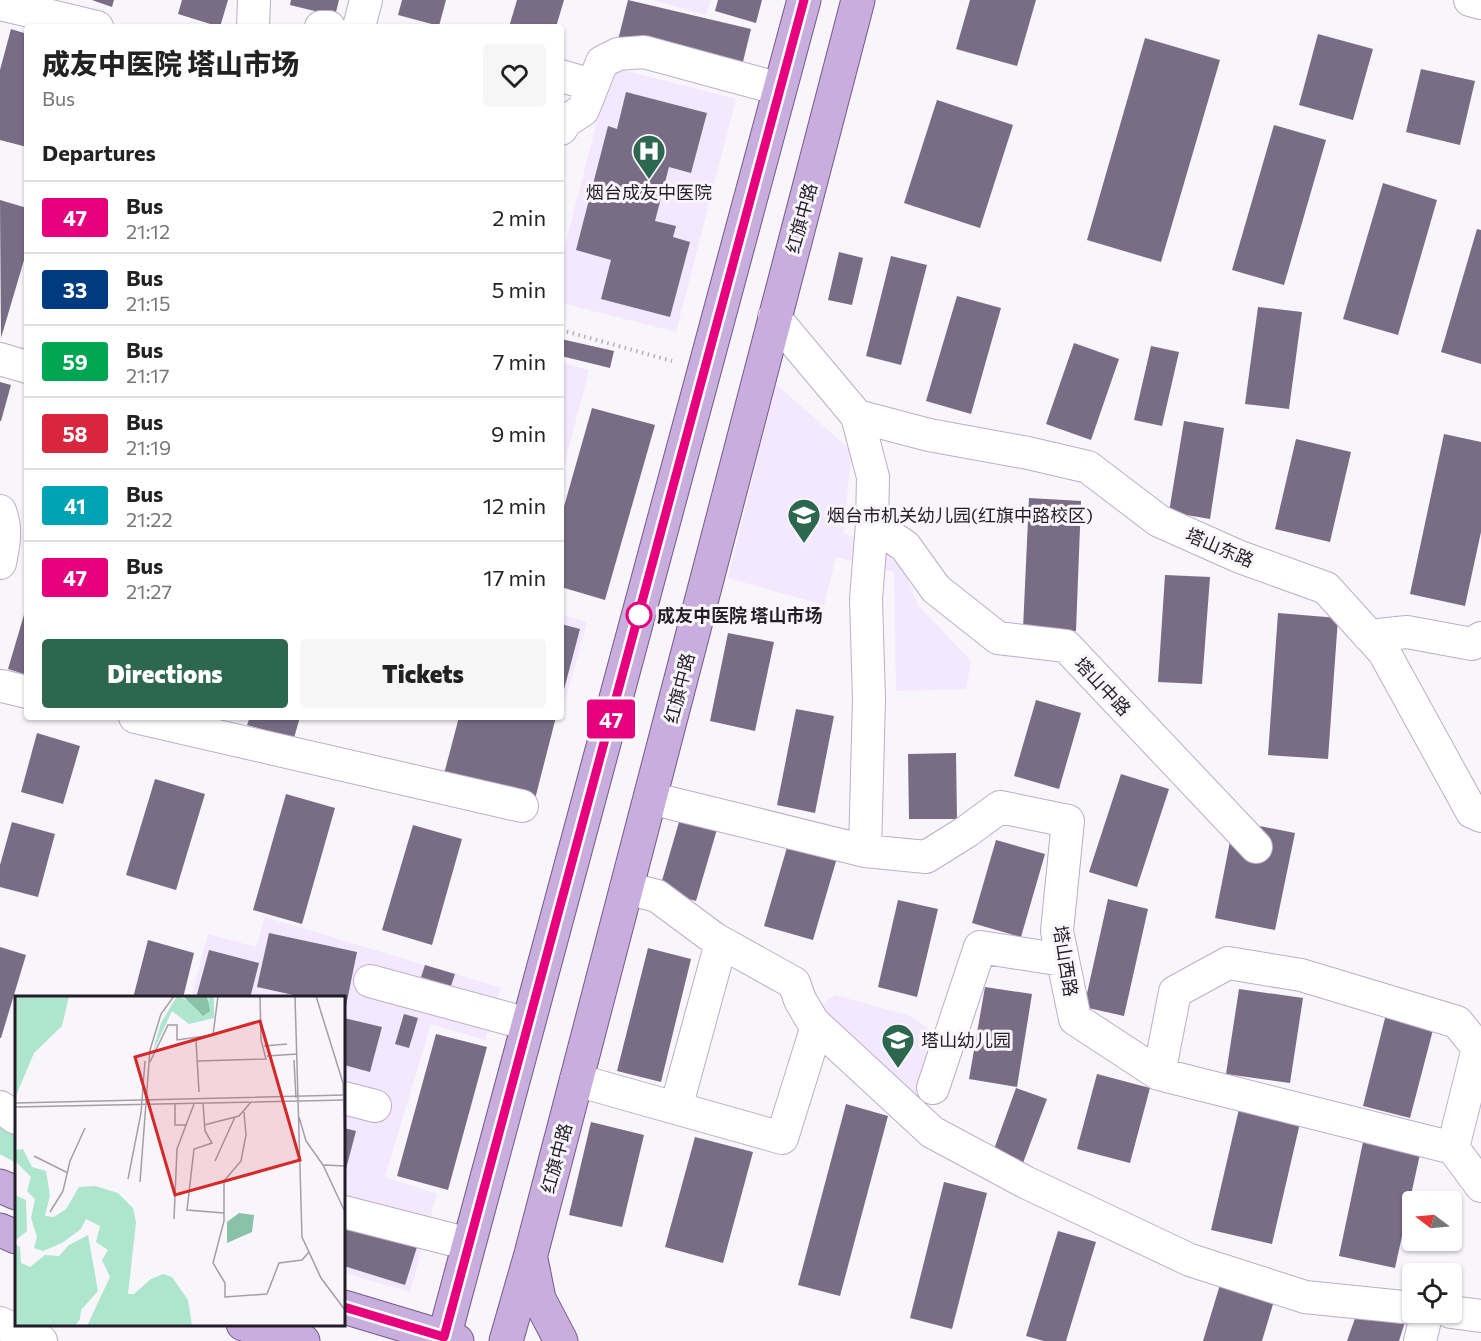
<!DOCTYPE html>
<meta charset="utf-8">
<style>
body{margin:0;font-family:Commissioner,"Noto Sans SC",sans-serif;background:#f6f6f6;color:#222;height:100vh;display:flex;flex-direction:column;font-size:22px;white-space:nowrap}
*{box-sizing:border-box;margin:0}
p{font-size:20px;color:#767676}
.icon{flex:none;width:33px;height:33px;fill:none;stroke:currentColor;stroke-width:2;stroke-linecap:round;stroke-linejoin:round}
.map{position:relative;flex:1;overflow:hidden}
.drawer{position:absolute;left:24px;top:24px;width:540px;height:696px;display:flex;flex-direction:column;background:#fff;border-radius:6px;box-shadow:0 2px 4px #0004}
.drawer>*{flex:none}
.badge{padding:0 12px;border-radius:4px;font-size:21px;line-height:39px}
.needle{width:39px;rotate:286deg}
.buttons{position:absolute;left:1402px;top:1191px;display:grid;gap:12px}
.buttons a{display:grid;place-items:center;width:60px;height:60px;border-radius:6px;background:#fff;box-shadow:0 2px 4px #0004;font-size:30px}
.map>.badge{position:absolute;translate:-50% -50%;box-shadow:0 0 0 3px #fff}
h2{padding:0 18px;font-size:22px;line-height:54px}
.round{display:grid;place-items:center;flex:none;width:63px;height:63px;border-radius:6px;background:#f6f6f6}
.overview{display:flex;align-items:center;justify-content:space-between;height:102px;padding:0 18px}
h1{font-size:28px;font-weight:800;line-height:45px}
.button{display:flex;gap:12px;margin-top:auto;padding:12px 18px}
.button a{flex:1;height:69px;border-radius:6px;background:#2e6750;color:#fff;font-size:24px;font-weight:800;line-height:69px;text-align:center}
.button a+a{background:#f6f6f6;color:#222}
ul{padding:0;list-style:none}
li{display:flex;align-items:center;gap:18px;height:72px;padding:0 18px;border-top:2px solid #e0e0e0}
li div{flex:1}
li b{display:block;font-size:22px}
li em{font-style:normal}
li .badge{min-width:66px;font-weight:700;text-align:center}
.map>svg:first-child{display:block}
.built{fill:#f3e8fd}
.green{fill:#ade6cc}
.building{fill:#796c85}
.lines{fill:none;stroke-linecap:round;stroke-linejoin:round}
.minor-casing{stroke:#bcaec9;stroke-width:34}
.major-casing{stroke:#76588d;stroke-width:35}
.path{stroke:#b3afb7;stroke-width:4;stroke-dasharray:1.5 4.5;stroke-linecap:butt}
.minor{stroke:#fff;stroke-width:32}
.major{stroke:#c8aedc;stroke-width:33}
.line-casing{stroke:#fff;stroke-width:14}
.line{stroke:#e6007e;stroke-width:9}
.stop-dot{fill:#fff;stroke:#e6007e;stroke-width:3}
.labels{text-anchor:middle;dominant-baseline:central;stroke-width:6;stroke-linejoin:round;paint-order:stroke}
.poi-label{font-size:18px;fill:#231d28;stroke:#f8f5fb;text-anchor:start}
.street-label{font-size:18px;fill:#231d28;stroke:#f8f5fb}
.stop-label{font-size:18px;font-weight:bold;fill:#231d28;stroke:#f8f5fb;text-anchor:start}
.inset-road{fill:none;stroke:#a39fa7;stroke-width:1.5}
.view{fill:#d62828;fill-opacity:0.15;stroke:#d62828;stroke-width:3}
.inset-edge{fill:none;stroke:#231d28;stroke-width:3}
</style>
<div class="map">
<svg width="1481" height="1341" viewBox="0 0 1481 1341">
<rect width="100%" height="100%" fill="#f8f5fb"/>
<path class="built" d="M654,0H711L706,15Z
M611,67L736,99L676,332L561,303V261Z
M561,363L589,370L561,477Z
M776,384L852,451L843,533L898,554L918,605L971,661L966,689L896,691L894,572L836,557L824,605L728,578Z
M561,615L587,622L561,716Z
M265,917L501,988L485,1040L431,1024L385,1177L437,1194L410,1292L344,1273V998H191L208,934L256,947Z
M835,995L910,1016L933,1032L913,1105L819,1022L824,1003Z"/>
<path class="green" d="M0,1121L16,1130V1163L0,1154Z"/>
<path class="building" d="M92,0H114L112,7Z
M182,0H228L220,27L178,14Z
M291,0H339L335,16L290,5Z
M402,0H446L439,26L398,15Z
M517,0H564L556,27H509Z
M628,0L751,29L741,70L618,40Z
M718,0H762L756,23L715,11Z
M970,0H1036L1017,66L956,49Z
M11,29L27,34V147L0,140V70Z
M1318,34L1373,49L1353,120L1299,105Z
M1145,38L1220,60L1161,262L1087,240Z
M1421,69L1475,81L1460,145L1406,132Z
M626,92L707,113L691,173L669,167L655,221L676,226L673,237L690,242L670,317L601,299L611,260L576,250L608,126L617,129Z
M937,100L1013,125L980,228L904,203Z
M1274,125L1326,140L1284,285L1232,270Z
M1383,183L1437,200L1398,335L1343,319Z
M0,200L27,208V250L1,338Z
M1477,229L1481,230V364L1441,352Z
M839,252L863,258L852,305L828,300Z
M891,256L927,265L901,365L866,356Z
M957,296L1001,308L971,414L926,401Z
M1258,307L1302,312L1289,409L1245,404Z
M561,339L614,351L610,368L561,356Z
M1074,343L1119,359L1091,440L1046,424Z
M1151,346L1179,352L1162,426L1134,420Z
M0,382L11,385L1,421H0Z
M592,408L655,425L605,600L561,587V517Z
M1184,421L1224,428L1210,519L1169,512Z
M1444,434L1481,442V532L1465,606L1410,594Z
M1296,439L1351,452L1330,542L1275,529Z
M1029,498L1081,501L1076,631L1023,629Z
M1165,575L1210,577L1202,684L1158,682Z
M26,608H27V675L8,669Z
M1278,613L1338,618L1328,759L1268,755Z
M561,624L580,629L562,697H561Z
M728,633L774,642L755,731L710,721Z
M1036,700L1081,713L1059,789L1014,776Z
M796,709L834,716L815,813L777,805Z
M250,717H300L294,738L247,725Z
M459,717H556L535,799L444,774Z
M37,733L80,746L63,804L21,792Z
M956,753L957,819H909L908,754Z
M1121,774L1169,789L1137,887L1089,872Z
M155,779L205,794L176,890L126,875Z
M286,794L335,808L302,924L253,910Z
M681,815L718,826L696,901L659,891Z
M1234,821L1295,833L1275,930L1215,918Z
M12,822L55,834L38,897L0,887V865Z
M413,825L462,839L432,945L382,930Z
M996,840L1045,854L1021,937L972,923Z
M788,844L837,858L813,940L764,926Z
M1108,899L1148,909L1124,1016L1084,1007Z
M898,900L938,909L917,997L878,987Z
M269,933L357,952L346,1006L344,1005V998H307L257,987Z
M148,940L194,953L183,998H133Z
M0,947L26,955L1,1038H0Z
M648,948L691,959L661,1082L617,1071Z
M209,950L259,963L250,998H196Z
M425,965L455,974L451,986L421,977Z
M985,987L1032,994L1017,1087L969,1079Z
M1239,989L1303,998L1290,1083L1226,1074Z
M404,1014L418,1018L409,1048L395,1044Z
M1386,1014L1434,1026L1410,1118L1363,1106Z
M344,1018L382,1027L370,1072L344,1065Z
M436,1034L487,1047L448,1190L397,1176Z
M1097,1074L1150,1088L1130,1163L1077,1149Z
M1016,1088L1047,1099L1023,1163L993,1152Z
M846,1104L888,1116L840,1296L798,1285Z
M1239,1109L1300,1123L1272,1244L1211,1230Z
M591,1122L644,1135L622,1227L569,1215Z
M344,1128L356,1131L346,1169H344Z
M695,1137L753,1152L723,1263L665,1247Z
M1363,1142L1420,1154L1395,1268L1339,1256Z
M944,1182L987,1193L952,1329L910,1318Z
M344,1224L417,1247L405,1285L344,1266Z
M1058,1231L1096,1242L1066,1341H1044L1026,1336Z
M1228,1258L1282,1274L1262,1341H1203Z
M1359,1307L1405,1322L1399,1341H1347Z"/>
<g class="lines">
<defs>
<path id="minor" d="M1470,0L1481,3
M0,4L97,27
M253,27L254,0
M321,27H329
M359,27L366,0
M561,76L592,85
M561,129L566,121L583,110L602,62L618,54L644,52L780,89
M774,317L857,416L873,477L872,524L866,599L869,699L865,851
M0,359L27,367
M857,416L929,435L1028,453L1088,467L1159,521L1240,557L1326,588L1384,652L1472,812L1481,816
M0,511C7,529 4,544 0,563
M872,524L905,546L936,589L998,638L1066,646L1256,847
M1369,636L1407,632L1472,644L1481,638
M2,686L27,692
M135,717L522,806
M650,798L865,851L926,857L966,832L1000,807L1068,821L1057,931L1075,1019L1159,1074L1453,1148L1481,1186
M626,888L657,896L715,939L794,983L800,1000L813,1022L932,1132L1025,1182L1190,1260L1305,1297L1413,1308
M370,981L528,1024
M1159,1074L1175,992L1228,963L1301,975L1457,1022L1478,1048L1453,1148
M576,1080L782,1138L817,1026
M933,1088L980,947L1063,960
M344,1098L375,1106
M0,1107L16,1118
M676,1108L721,943
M344,1212L469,1244
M1451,1312L1481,1316
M0,1323L41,1341
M1420,1341L1427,1312"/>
<path id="major" d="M0,1186L16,1193
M0,1230L16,1237
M531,1259L539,1299L561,1341
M344,1307L457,1341
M243,1324L303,1341
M443,1341L804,0
M506,1341L531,1254L858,0"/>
</defs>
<use href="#minor" class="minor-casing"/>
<use href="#major" class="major-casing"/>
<path class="path" d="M561,330L672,361"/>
<use href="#minor" class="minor"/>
<use href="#major" class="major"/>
</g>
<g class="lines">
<defs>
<path id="line" d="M344,1307L444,1337L804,0"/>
</defs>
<use href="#line" class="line-casing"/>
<use href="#line" class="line"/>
</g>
<defs>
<symbol id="hospital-pin" viewBox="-11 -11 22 30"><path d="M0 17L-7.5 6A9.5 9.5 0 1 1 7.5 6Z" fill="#2e6750" stroke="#f8f5fb"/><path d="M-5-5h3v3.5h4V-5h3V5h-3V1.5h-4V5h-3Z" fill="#fff"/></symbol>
<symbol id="school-pin" viewBox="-11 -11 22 30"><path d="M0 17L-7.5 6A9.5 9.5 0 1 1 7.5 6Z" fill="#2e6750" stroke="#f8f5fb"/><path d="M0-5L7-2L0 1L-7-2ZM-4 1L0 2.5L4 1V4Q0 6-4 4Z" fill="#fff"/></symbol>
</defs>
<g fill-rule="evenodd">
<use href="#hospital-pin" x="630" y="132" width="38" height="52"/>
<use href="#school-pin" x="785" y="496" width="38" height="52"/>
<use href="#school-pin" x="879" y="1021" width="38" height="52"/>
</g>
<circle class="stop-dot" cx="639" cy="615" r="12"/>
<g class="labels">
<g class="poi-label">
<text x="649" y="192" text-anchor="middle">烟台成友中医院</text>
<text x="827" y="515">烟台市机关幼儿园(红旗中路校区)</text>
<text x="921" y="1040">塔山幼儿园</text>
</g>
<g class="street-label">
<text transform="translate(801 218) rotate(-75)">红旗中路</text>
<text transform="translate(1220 547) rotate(23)">塔山东路</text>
<text transform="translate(1103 686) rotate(47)">塔山中路</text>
<text transform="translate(679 688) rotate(-76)">红旗中路</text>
<text transform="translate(1066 961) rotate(81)">塔山西路</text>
<text transform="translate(556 1158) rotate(-75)">红旗中路</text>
</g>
<g class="stop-label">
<text x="657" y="615">成友中医院 塔山市场</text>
</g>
</g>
<g transform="translate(15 996)">
<rect width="330" height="330" fill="#f8f5fb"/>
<path d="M0,0H54L47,30L19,57L0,102ZM162,0L174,5L184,17L194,4L192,0H199V22L174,28L157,15L137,58L146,27ZM8,153L17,171L31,175L35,199L30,220L39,221L51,213L64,191L80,190L103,197L118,212L121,226L113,298H119L136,283L148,278L157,281L173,304L177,330H72L95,281L87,264L93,254L81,246L85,230L71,223L66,233L47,247L28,255L19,252L22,241L16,222L20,203L12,195L16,181L0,165V154ZM0,193L2,200L11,204L12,235L0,245ZM73,239L83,295L66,314L65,323L60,330H0V248L5,251L6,267L15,271L30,259L44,260L54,249Z" fill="#ade6cc"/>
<path d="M192,0L195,15L188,20L168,0ZM224,217L239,219L237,236L212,247V226Z" fill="#89c2a8"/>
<path class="inset-road" d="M280,0L287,241L306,282L330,314M301,0L328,87L330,143M181,44L184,96M249,50L272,48M252,60L282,58M279,64L281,102M182,65L251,63L246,44L245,0M135,66L153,29H162V44L198,39L203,0M0,107L330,99M188,107L190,135L197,147L179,153L172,214L209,217M160,108V129H171M0,111L330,104M229,116L231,139L226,165L209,185V225L198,267L210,287V301L252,298L264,267L287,264L294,256M284,121L291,145L308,169L330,216M189,129L224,120L236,106M19,160L53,177M200,165L220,121M309,169L330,170M113,183L126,117L130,65M125,186L135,54L146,18L159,0M35,216L48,195L55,165L70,132M159,223L162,153L179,108"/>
<path class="view" d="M245,25L285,164L160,199L120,61Z"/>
<rect width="330" height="330" class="inset-edge"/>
</g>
</svg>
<div class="buttons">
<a><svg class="needle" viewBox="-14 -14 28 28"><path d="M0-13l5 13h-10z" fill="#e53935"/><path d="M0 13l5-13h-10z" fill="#767676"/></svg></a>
<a><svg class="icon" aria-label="locate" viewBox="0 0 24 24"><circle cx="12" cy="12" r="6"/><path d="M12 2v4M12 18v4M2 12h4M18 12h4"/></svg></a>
</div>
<b class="badge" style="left:611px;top:719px;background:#e6007e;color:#fff">47</b>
<section class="drawer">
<div class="overview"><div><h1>成友中医院 塔山市场</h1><p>Bus</p></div><a class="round"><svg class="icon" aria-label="heart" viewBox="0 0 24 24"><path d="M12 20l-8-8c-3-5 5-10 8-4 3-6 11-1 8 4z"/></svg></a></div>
<h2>Departures</h2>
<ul>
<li><span class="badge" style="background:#e6007e;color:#fff">47</span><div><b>Bus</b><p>21:12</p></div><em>2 min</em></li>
<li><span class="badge" style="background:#003b80;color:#fff">33</span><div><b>Bus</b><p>21:15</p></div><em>5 min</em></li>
<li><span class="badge" style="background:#00a651;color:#fff">59</span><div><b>Bus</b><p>21:17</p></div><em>7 min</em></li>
<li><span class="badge" style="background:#d7263d;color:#fff">58</span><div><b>Bus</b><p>21:19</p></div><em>9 min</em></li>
<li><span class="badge" style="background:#00a3b4;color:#fff">41</span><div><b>Bus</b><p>21:22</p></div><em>12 min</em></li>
<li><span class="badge" style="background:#e6007e;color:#fff">47</span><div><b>Bus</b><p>21:27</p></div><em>17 min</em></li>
</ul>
<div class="button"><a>Directions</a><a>Tickets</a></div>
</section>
</div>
